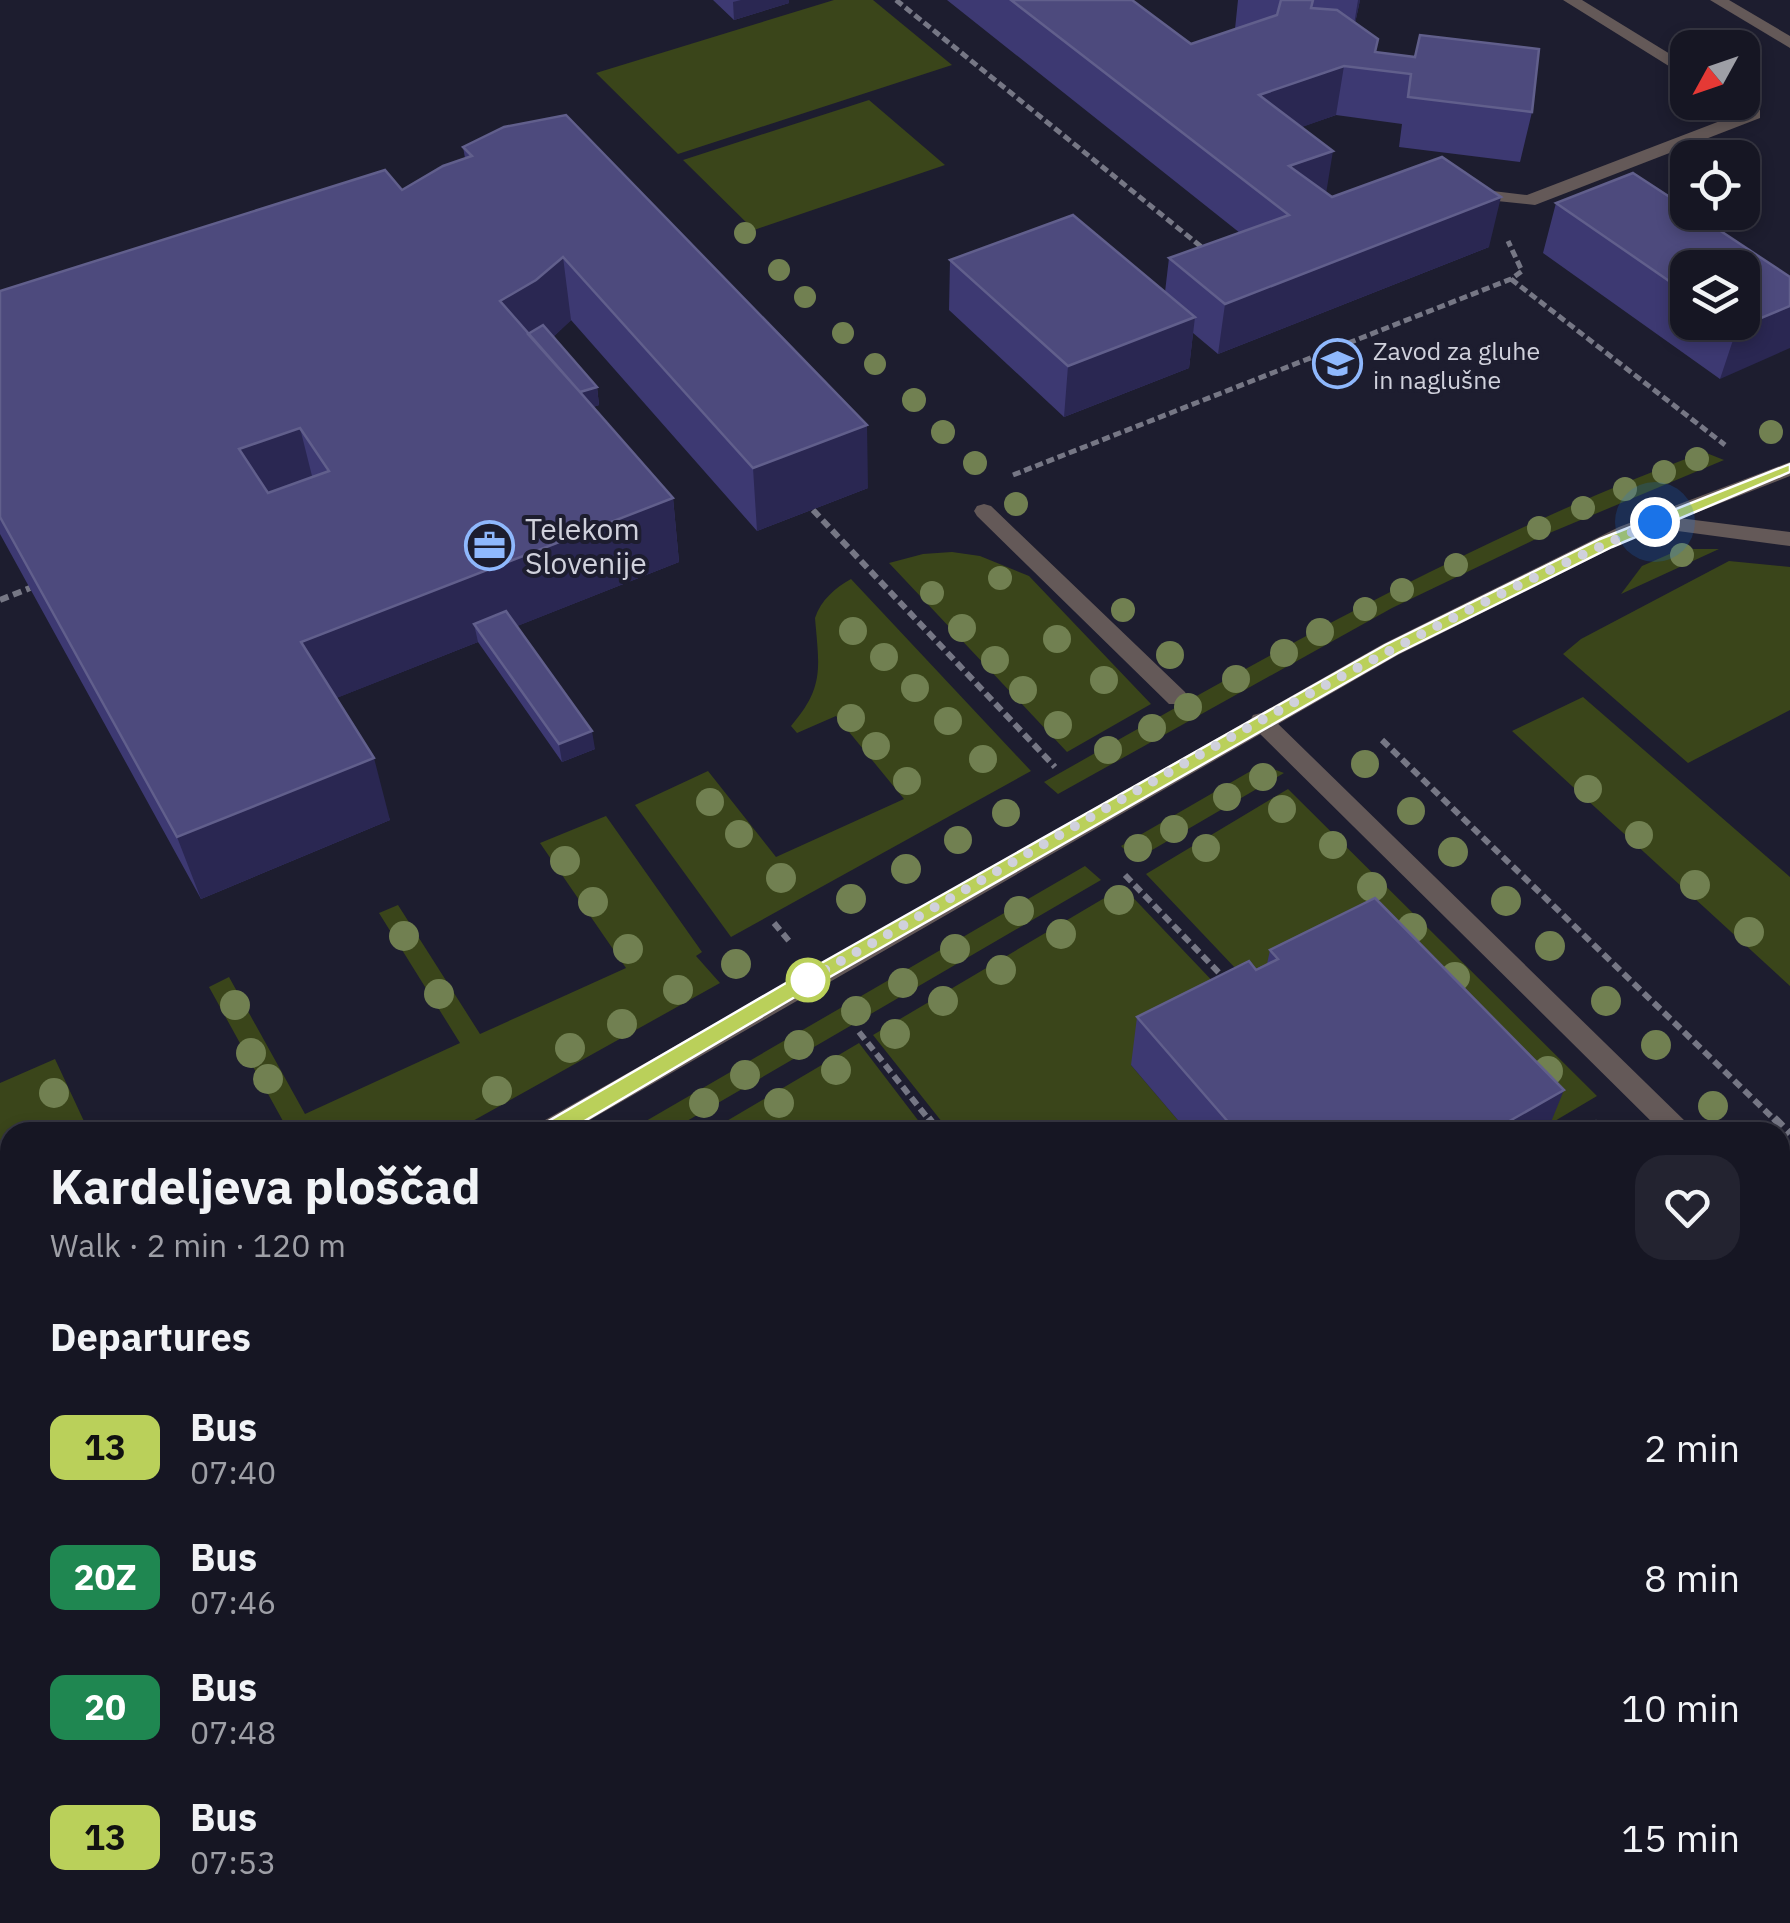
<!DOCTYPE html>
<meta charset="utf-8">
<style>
body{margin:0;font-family:"IBM Plex Sans",sans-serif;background:#232330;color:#f1f3f6;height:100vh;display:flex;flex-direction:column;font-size:38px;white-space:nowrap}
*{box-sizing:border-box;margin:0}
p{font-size:32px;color:#9e9fa6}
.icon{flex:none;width:55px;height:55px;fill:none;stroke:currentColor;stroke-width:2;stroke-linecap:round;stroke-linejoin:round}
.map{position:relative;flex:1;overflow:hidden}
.sheet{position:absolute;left:0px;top:1122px;width:1790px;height:802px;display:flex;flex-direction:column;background:#161623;border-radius:30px 30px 0 0;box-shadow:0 5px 15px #0003,0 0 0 2px #353541}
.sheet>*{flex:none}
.badge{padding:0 20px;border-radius:15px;font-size:35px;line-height:65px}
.needle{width:65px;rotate:230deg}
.tools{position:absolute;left:1670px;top:30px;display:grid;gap:20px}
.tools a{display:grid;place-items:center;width:90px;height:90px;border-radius:20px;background:#161623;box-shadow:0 5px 15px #0003,0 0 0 2px #353541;font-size:50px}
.you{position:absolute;width:50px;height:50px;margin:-25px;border:8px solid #fff;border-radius:50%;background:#1a73e8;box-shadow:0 0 0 15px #1a73e833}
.map>.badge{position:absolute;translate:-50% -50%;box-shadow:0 0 0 5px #fff}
h2{padding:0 50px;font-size:38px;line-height:90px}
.round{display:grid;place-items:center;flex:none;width:105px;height:105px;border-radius:30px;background:#232330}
.overview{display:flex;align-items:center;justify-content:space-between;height:170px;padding:0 50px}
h1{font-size:48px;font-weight:800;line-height:75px}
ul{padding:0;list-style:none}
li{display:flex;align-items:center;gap:30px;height:130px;padding:0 50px}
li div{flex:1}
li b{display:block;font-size:38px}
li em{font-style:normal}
li .badge{min-width:110px;font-weight:700;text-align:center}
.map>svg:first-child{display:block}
.green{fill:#3a451a}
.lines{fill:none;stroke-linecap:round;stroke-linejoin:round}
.path-far2{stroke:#767785;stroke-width:5;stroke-dasharray:8 4;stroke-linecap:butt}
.path-far1{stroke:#767785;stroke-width:6;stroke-dasharray:9 5;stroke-linecap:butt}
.path{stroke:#767785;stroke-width:8;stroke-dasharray:12 6;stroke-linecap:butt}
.service{fill:#645958;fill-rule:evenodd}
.tertiary{fill:#645958;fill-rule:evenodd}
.tree{fill:#718051}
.wall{fill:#3d3972;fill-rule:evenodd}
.shaded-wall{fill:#2a2752}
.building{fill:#4d4a7d;stroke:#615f8c;stroke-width:2.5;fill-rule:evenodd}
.line{fill:#bad05a;stroke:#fff;stroke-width:2.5}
.walk{stroke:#d0d1dc;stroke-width:10;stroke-dasharray:0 18}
.stop-dot{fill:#fff;stroke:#bad05a;stroke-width:5}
.labels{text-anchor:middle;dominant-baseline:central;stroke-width:8;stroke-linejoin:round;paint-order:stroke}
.far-poi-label{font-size:25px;fill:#d0d1dc;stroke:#1d1d2f;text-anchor:start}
.poi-label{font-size:30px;fill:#d0d1dc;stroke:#1d1d2f;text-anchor:start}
</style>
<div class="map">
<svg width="1790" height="1923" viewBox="0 0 1790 1923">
<rect width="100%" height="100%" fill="#1d1d2f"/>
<path class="green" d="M834,0H873L952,65L678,154L596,73Z
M869,100L945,165L754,230L683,160Z
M1704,452L1724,460L1540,537L1392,608L1058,794L1044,782C1258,661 1472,538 1704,452Z
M1681,549H1719L1621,594L1642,566Z
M952,552L980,556L1029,576L1151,704L1067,752L889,563L923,554Z
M1729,561L1790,567V710L1688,763L1563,654L1581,639Z
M851,579L1031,771L731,937L635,805L708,771L776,857L904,799L836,716L797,733L791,726C825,687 819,667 815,618C821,600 835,588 851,579Z
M1583,697L1790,877V986L1512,731Z
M1265,766L1284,773L1135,860L1121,846L1249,772Z
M1288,789L1597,1096L1543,1128L1256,990L1146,874Z
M606,816L702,952L696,956L720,983L453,1132H289L209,987L229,977L305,1114L460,1043L379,913L398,905L480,1034L626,968L540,843Z
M1085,866L1101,880L668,1132H627Z
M1123,887L1239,1009L1131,1065L1188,1132H950L873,1035Z
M859,1043L927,1132H708Z
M55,1059L89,1132H10V1330L0,1325V1083Z
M0,1730L10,1759V1890L0,1861Z"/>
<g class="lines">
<path class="path-far2" d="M896,0L1204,249
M1511,279L1725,445
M1013,475L1511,279L1522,271L1508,241"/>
<path class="path-far1" d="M813,510L1055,767
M0,600L30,588
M1382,740L1776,1121
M1125,875L1225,979
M774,923L789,941
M859,1032L930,1121"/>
<path class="path" d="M928,1118L939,1132
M1774,1118L1790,1134
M1582,1132L1598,1123
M0,1919L1,1923
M974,1923L987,1915"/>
<path class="service" d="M1563,0H1582L1688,65V78Z
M1742,99L1760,110V118L1535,205L1468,198L1459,193L1468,188L1527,195L1741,113L1727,102H1742Z
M984,504L991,506L1185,692L1188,698L1185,704H1169L977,516L974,511L977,506Z
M1655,515L1790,532V546L1648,527L1645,522L1648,517Z
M1261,713L1269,715L1688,1124L1692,1132H1662L1253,727L1250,721L1253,715Z
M1780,1221L1790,1225V1255L1780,1251Z
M0,1535L10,1539V1591L0,1587Z
M116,1915H150L153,1923H119Z"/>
<path class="tertiary" d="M1710,0H1729L1790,36V48Z
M1790,462V476L1634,537L1398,655L569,1132H534L538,1124L1383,644L1619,527Z
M10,1425V1453L0,1456V1428Z"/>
</g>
<g class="tree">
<circle cx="745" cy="233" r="11"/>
<circle cx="779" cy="270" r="11"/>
<circle cx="805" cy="297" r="11"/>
<circle cx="843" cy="333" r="11"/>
<circle cx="875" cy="364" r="11"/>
<circle cx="914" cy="400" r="12"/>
<circle cx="943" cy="432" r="12"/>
<circle cx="1771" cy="432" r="12"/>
<circle cx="1697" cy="459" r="12"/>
<circle cx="975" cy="463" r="12"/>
<circle cx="1664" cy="472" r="12"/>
<circle cx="1625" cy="489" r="12"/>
<circle cx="1016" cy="504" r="12"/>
<circle cx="1583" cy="508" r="12"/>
<circle cx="1539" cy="528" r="12"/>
<circle cx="1682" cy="555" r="12"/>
<circle cx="1456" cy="565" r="12"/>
<circle cx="1000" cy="578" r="12"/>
<circle cx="1402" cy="590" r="12"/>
<circle cx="932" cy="593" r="12"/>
<circle cx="1365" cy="609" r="12"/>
<circle cx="1123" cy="610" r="12"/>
<circle cx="962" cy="628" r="14"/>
<circle cx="853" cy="631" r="14"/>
<circle cx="1320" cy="632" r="14"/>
<circle cx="1057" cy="639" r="14"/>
<circle cx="1284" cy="653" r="14"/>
<circle cx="1170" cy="655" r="14"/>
<circle cx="884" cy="657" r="14"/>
<circle cx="995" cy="660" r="14"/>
<circle cx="1236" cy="679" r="14"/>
<circle cx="1104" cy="680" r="14"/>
<circle cx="915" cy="688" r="14"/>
<circle cx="1023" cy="690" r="14"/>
<circle cx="1188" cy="707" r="14"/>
<circle cx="851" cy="718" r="14"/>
<circle cx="948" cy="721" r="14"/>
<circle cx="1058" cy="725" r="14"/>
<circle cx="1152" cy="728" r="14"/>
<circle cx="876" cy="746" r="14"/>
<circle cx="1108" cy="750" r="14"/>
<circle cx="983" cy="759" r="14"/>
<circle cx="1365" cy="764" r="14"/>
<circle cx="1263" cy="777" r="14"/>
<circle cx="907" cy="781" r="14"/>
<circle cx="1588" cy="789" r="14"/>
<circle cx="1227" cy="797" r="14"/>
<circle cx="710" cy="802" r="14"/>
<circle cx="1282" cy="809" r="14"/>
<circle cx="1411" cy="811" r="14"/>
<circle cx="1006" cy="813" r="14"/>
<circle cx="1174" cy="829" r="14"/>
<circle cx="739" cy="834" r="14"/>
<circle cx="1639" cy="835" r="14"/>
<circle cx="958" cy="840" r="14"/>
<circle cx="1333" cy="845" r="14"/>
<circle cx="1138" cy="848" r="14"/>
<circle cx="1206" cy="848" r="14"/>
<circle cx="1453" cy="852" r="15"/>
<circle cx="565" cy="861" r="15"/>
<circle cx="906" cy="869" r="15"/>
<circle cx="781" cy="878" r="15"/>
<circle cx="1695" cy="885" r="15"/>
<circle cx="1372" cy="887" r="15"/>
<circle cx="851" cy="899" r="15"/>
<circle cx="1119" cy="900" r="15"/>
<circle cx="1506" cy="901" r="15"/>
<circle cx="593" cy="902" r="15"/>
<circle cx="1019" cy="911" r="15"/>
<circle cx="1412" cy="928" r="15"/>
<circle cx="1749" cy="932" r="15"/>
<circle cx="1061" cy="934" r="15"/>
<circle cx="404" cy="936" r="15"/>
<circle cx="1550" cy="946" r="15"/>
<circle cx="628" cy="949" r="15"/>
<circle cx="955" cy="949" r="15"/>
<circle cx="736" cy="964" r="15"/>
<circle cx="1001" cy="970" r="15"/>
<circle cx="1455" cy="977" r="15"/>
<circle cx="903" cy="983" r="15"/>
<circle cx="678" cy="990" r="15"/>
<circle cx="439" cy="994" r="15"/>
<circle cx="943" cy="1001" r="15"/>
<circle cx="1606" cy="1001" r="15"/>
<circle cx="235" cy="1005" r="15"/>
<circle cx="856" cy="1011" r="15"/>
<circle cx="622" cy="1024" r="15"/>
<circle cx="895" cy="1034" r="15"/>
<circle cx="799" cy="1045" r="15"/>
<circle cx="1656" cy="1045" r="15"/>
<circle cx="570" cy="1048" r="15"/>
<circle cx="251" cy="1053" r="15"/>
<circle cx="836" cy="1070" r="15"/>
<circle cx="1548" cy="1071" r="15"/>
<circle cx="745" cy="1075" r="15"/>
<circle cx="268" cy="1079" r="15"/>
<circle cx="497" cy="1091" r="15"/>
<circle cx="54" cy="1093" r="15"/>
<circle cx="704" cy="1103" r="15"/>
<circle cx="779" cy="1103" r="15"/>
<circle cx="1713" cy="1106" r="15"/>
</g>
<path class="wall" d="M713,0H789V3L734,20Z
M947,0H1132L1191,44L1235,29L1238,0H1360L1355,23L1376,52L1532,112L1520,162L1399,147L1402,124L1336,115L1301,127L1326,193L1332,197L1489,247L1218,354L1193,333L1189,368L1064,417L949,310L950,260L1165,292L1169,258L1240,233Z
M463,147L868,488L757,531L571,320L553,337L597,387L599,405L593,407L673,498L679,562L517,626L595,749L562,762L478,642L336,698L390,820L201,899L0,534V291L402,190L465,158Z
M1556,203L1790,277L1720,379L1543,253ZM1688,268L1742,322H1688Z
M1270,950L1547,1132H1188L1131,1065L1137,1017L1267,964Z
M1790,1393V1852L1780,1840V1399Z"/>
<path class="shaded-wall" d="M741,0H789V3L734,20L733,2Z
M1358,0H1360L1351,43Z
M1344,66L1336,115L1252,145L1259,95Z
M1333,151L1325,200L1289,166Z
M1501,197L1489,247L1218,354L1225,304Z
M563,257L571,320L546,344L518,359L500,301Z
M1790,306V348L1720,379L1737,328Z
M1195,317L1189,368L1064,417L1068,366Z
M597,387L599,405L557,420L554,402Z
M867,425L868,488L757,531L753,468Z
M300,428L316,492L257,513L239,449Z
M673,498L679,562L485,639L474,624L478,642L319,705L301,642Z
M592,731L595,749L562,762L559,744Z
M374,758L390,820L201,899L177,837Z
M1564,1090L1547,1132H1490Z"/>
<path class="building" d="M1011,0H1132L1191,44L1277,15L1281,0H1313L1311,8L1337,10L1378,39L1375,52L1415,57L1420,35L1539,49L1532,112L1408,97L1411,74L1344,66L1259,95L1333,151L1289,166L1332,197L1442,157L1501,197L1225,304L1169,258L1289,215Z
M566,115L867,425L753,468L563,257L536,280L500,301L673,498L301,642L374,758L177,837L0,517V291L385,170L402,190L443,166L472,156L463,147L504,127ZM300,428L329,471L268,493L239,449Z
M1633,173L1688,209V212H1692L1790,277V306L1737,328L1729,322H1742V268H1688V294L1556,203Z
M1073,215L1195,317L1068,366L950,260Z
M543,325L597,387L580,392L528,334Z
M506,611L592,731L559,744L474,624Z
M1375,898L1564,1090L1490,1132H1237L1137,1017L1249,961L1256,970L1278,959L1270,950Z
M1790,1393V1763L1780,1751V1399Z
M991,1915H1342L1347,1923H979Z"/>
<path class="line" d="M1790,464V472L1612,547L1398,653L800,994L554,1139H540L536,1132L540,1126L786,983L1385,645L1600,539Z"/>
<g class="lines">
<path class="walk" d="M808,980L793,988C1078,828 1356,653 1655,522"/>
</g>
<defs>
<symbol id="school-ring" viewBox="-11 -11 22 22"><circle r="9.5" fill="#1d1d2f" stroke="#8fb8fd" stroke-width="1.5"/><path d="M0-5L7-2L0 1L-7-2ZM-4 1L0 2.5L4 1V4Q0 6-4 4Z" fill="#8fb8fd"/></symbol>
<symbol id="office-ring" viewBox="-11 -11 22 22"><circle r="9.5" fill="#1d1d2f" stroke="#8fb8fd" stroke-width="1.5"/><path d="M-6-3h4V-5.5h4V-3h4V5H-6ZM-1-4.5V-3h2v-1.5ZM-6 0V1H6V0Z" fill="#8fb8fd"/></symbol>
</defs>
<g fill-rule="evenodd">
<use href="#school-ring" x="1310" y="336" width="55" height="55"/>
<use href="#office-ring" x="462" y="518" width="55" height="55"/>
</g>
<circle class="stop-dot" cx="808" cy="980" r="20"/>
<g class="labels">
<g class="far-poi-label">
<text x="1373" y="350">Zavod za gluhe<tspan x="1373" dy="29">in naglušne</tspan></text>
</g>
<g class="poi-label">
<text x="525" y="528">Telekom<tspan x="525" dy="34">Slovenije</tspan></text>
</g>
</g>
</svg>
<div class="tools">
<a><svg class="needle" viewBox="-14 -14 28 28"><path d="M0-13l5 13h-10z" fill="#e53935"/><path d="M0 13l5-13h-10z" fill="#9e9fa6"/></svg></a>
<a><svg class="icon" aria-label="locate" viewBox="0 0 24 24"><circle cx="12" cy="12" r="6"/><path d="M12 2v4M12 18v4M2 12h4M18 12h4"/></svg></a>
<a><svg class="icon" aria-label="layers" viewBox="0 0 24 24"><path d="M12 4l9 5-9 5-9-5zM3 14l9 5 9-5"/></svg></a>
</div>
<div class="you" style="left:1655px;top:522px"></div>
<section class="sheet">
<div class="overview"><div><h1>Kardeljeva ploščad</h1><p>Walk · 2 min · 120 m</p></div><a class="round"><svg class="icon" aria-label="heart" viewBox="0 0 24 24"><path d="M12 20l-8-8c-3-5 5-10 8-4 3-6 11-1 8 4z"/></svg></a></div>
<h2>Departures</h2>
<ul>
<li><span class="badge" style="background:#bad05a;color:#111">13</span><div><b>Bus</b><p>07:40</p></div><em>2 min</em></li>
<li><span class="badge" style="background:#1f8751;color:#fff">20Z</span><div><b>Bus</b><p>07:46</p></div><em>8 min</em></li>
<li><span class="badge" style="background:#1f8751;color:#fff">20</span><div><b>Bus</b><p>07:48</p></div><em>10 min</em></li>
<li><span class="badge" style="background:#bad05a;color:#111">13</span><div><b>Bus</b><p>07:53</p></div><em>15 min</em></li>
</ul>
</section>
</div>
